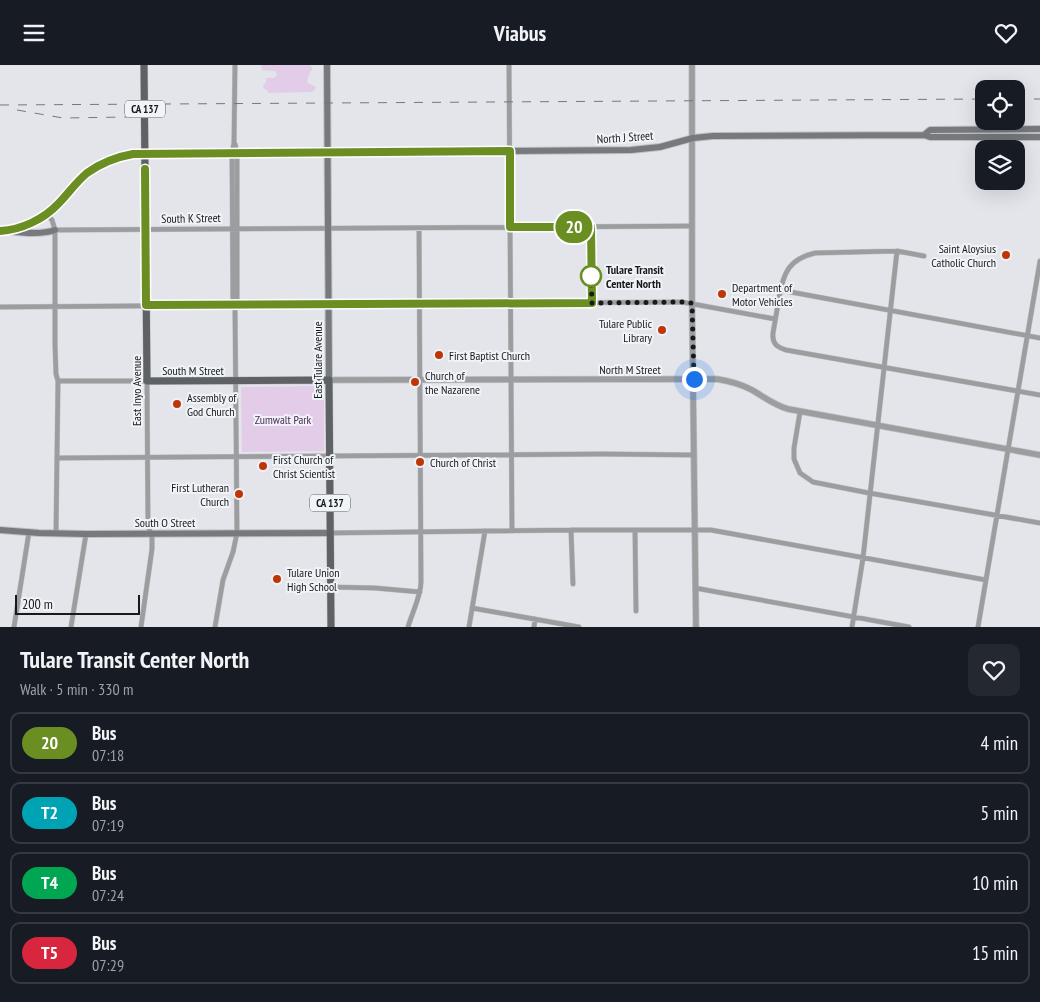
<!DOCTYPE html>
<meta charset="utf-8">
<style>
body{margin:0;font-family:"PT Sans Narrow",sans-serif;background:#242831;color:#f1f3f6;height:100vh;display:flex;flex-direction:column;font-size:19px;white-space:nowrap}
*{box-sizing:border-box;margin:0}
p{font-size:16px;color:#9ea1a6}
.icon{flex:none;width:28px;height:28px;fill:none;stroke:currentColor;stroke-width:2;stroke-linecap:round;stroke-linejoin:round}
.map{position:relative;height:562px;overflow:hidden}
.sheet{display:flex;flex-direction:column;background:#171b24;flex:1}
.sheet>*{flex:none}
.badge{padding:0 10px;border-radius:16px;font-size:18px;line-height:32px}
.fabs{position:absolute;left:975px;top:15px;display:grid;gap:10px}
.fabs a{display:grid;place-items:center;width:50px;height:50px;border-radius:10px;background:#171b24;box-shadow:0 5px 20px #0002;font-size:25px}
.scale{position:absolute;left:15px;bottom:12px;width:125px;box-sizing:border-box;padding-left:5px;border:2px solid #18191b;border-top:0;font-size:14px;line-height:18px;white-space:nowrap;color:#18191b;-webkit-text-stroke:4px #f0f3f8;paint-order:stroke}
.you{position:absolute;width:25px;height:25px;margin:-12px;border:4px solid #fff;border-radius:50%;background:#1a73e8;box-shadow:0 0 0 8px #1a73e833}
.map>.badge{position:absolute;translate:-50% -50%;box-shadow:0 0 0 2px #fff}
.round{display:grid;place-items:center;flex:none;width:52px;height:52px;border-radius:10px;background:#242831}
.headline{display:flex;align-items:center;justify-content:space-between;height:85px;padding:0 20px}
h1{font-size:24px;font-weight:600;line-height:38px}
ul{padding:0;list-style:none}
li{display:flex;align-items:center;gap:15px;height:62px;margin:0 10px 8px;padding:0 10px;border:2px solid #363941;border-radius:10px}
li div{flex:1}
li b{display:block;font-size:19px}
li em{font-style:normal}
li .badge{min-width:55px;font-weight:700;text-align:center}
header{display:flex;justify-content:space-between;align-items:center;height:65px;padding:0 20px;background:#171b24;font-size:22px;font-weight:600}
.map>svg:first-child{display:block}
.green{fill:#e2cce8}
.lines{fill:none;stroke-linecap:round;stroke-linejoin:round}
.minor-casing{stroke:#bec0c6;stroke-width:5.5}
.tertiary-casing{stroke:#bec0c6;stroke-width:7}
.secondary-casing{stroke:#bec0c6;stroke-width:8}
.primary-casing{stroke:#bec0c6;stroke-width:8}
.minor{stroke:#9b9d9f;stroke-width:4.5}
.tertiary{stroke:#9b9d9f;stroke-width:5.5}
.secondary{stroke:#777a7d;stroke-width:6}
.primary{stroke:#5e6265;stroke-width:7}
.rail{stroke:#75777b;stroke-width:1;stroke-dasharray:9 9;stroke-linecap:butt}
.line-casing{stroke:#fff;stroke-width:11}
.line{stroke:#6b8e23;stroke-width:8}
.walk{stroke:#18191b;stroke-width:5;stroke-dasharray:0 9}
.poi-dot{fill:#be3506;stroke:#f0f3f8;stroke-width:2}
.stop-dot{fill:#fff;stroke:#6b8e23;stroke-width:2.5}
.labels{text-anchor:middle;dominant-baseline:central;stroke-width:4;stroke-linejoin:round;paint-order:stroke}
.shield{fill:#f0f3f8;stroke:#595a5d;stroke-width:1}
.shield-label{font-size:11px;font-weight:bold;fill:#18191b}
.street-label{font-size:12px;fill:#18191b;stroke:#f0f3f8}
.poi-label{font-size:12px;fill:#18191b;stroke:#f0f3f8;text-anchor:start}
.stop-label{font-size:12px;font-weight:bold;fill:#18191b;stroke:#f0f3f8;text-anchor:start}
.park-label{font-size:12px;fill:#4f2759;stroke:#f0f3f8}
</style>
<header><svg class="icon" aria-label="menu" viewBox="0 0 24 24"><path d="M4 6h16M4 12h16M4 18h16"/></svg>Viabus<svg class="icon" aria-label="heart" viewBox="0 0 24 24"><path d="M12 20l-8-8c-3-5 5-10 8-4 3-6 11-1 8 4z"/></svg></header>
<div class="map">
<svg width="1040" height="562" viewBox="0 0 1040 562">
<rect width="100%" height="100%" fill="#e3e5eb"/>
<path class="green" d="M261,0H310L312,2V5L310,7L307,16L308,18L316,22L315,25L312,27L269,28L267,25L264,24L263,21L266,17V13H274L277,10L275,6L262,5Z
M319,321L323,323L324,326V386L242,387L241,322Z"/>
<g class="lines">
<defs>
<path id="minor" d="M509,0L512,466
M235,79L237,88V241
M47,149L52,155L55,165V279L56,309L58,316L56,468
M55,165L692,161
M924,191L897,186L815,188C789,194 783,208 779,233C777,245 775,257 773,268C772,279 777,282 786,285L1040,330
M780,225L1040,273
M0,242L682,237L775,254
M58,316H147L148,460L152,473V484L141,562
M800,347L794,383V394L800,408L813,417L869,428L1040,458
M57,393L603,389L694,390
M571,465L573,519
M635,465L636,546
M330,468L571,465H711L986,515
M330,522L375,523L420,527
M695,523L909,562
M472,543L579,562
M14,562L29,467
M71,562L86,469
M215,562L223,515L233,487L237,468L235,244L233,240L232,88L234,78L235,0
M408,562C412,548 421,531 421,517L419,163
M469,562L485,466
M534,562L535,554
M852,562L863,493L897,186
M978,562L1040,196"/>
<path id="tertiary" d="M692,0V238L696,562
M329,315L717,314C729,316 741,319 752,325C764,332 774,340 788,344L1040,390"/>
<path id="secondary" d="M327,0L329,315
M924,70L930,65L1040,64
M4,166C19,162 35,158 48,148C56,142 62,133 69,126C87,106 107,94 133,89L631,85L660,82L693,73L713,71L924,70L930,72H1040
M9,166C23,168 41,170 55,165
M0,465L39,468L86,469L330,468"/>
<path id="primary" d="M144,0L147,316L329,315L331,562"/>
</defs>
<use href="#minor" class="minor-casing"/>
<use href="#tertiary" class="tertiary-casing"/>
<use href="#secondary" class="secondary-casing"/>
<use href="#primary" class="primary-casing"/>
<use href="#minor" class="minor"/>
<use href="#tertiary" class="tertiary"/>
<use href="#secondary" class="secondary"/>
<use href="#primary" class="primary"/>
<path class="rail" d="M1016,34H1040
M0,40L984,34
M17,45L63,53L127,52"/>
</g>
<g class="lines">
<defs>
<path id="line" d="M0,166C21,165 44,154 58,139C68,129 76,117 87,108C101,98 116,92 133,89L510,86V162H591L592,238L146,240L145,104"/>
</defs>
<use href="#line" class="line-casing"/>
<use href="#line" class="line"/>
<path class="walk" d="M591,211L592,238L682,237L692,238L694,314"/>
</g>
<g class="poi-dot">
<circle cx="1006" cy="190" r="5"/>
<circle cx="722" cy="229" r="5"/>
<circle cx="662" cy="265" r="5"/>
<circle cx="439" cy="290" r="5"/>
<circle cx="415" cy="317" r="5"/>
<circle cx="177" cy="339" r="5"/>
<circle cx="420" cy="397" r="5"/>
<circle cx="263" cy="401" r="5"/>
<circle cx="239" cy="429" r="5"/>
<circle cx="277" cy="514" r="5"/>
</g>
<circle class="stop-dot" cx="591" cy="211" r="10"/>
<g class="labels">
<g class="shield">
<rect x="125" y="35.5" width="40" height="17" rx="4"/>
<rect x="310" y="429.5" width="40" height="17" rx="4"/>
</g>
<g class="shield-label">
<text x="145" y="44">CA 137</text>
<text x="330" y="438">CA 137</text>
</g>
<g class="street-label">
<text transform="translate(625 72) rotate(-4)">North J Street</text>
<text transform="translate(191 153) rotate(-1)">South K Street</text>
<text transform="translate(317 295) rotate(-90)">East Tulare Avenue</text>
<text x="630" y="304">North M Street</text>
<text x="193" y="305">South M Street</text>
<text transform="translate(136 326) rotate(-90)">East Inyo Avenue</text>
<text x="165" y="457">South O Street</text>
</g>
<g class="poi-label">
<text x="996" y="183" text-anchor="end">Saint Aloysius<tspan x="996" dy="14">Catholic Church</tspan></text>
<text x="732" y="222">Department of<tspan x="732" dy="14">Motor Vehicles</tspan></text>
<text x="652" y="258" text-anchor="end">Tulare Public<tspan x="652" dy="14">Library</tspan></text>
<text x="449" y="290">First Baptist Church</text>
<text x="425" y="310">Church of<tspan x="425" dy="14">the Nazarene</tspan></text>
<text x="187" y="332">Assembly of<tspan x="187" dy="14">God Church</tspan></text>
<text x="273" y="394">First Church of<tspan x="273" dy="14">Christ Scientist</tspan></text>
<text x="430" y="397">Church of Christ</text>
<text x="229" y="422" text-anchor="end">First Lutheran<tspan x="229" dy="14">Church</tspan></text>
<text x="287" y="507">Tulare Union<tspan x="287" dy="14">High School</tspan></text>
</g>
<g class="stop-label">
<text x="606" y="204">Tulare Transit<tspan x="606" dy="14">Center North</tspan></text>
</g>
<g class="park-label">
<text x="283" y="354">Zumwalt Park</text>
</g>
</g>
</svg>
<div class="fabs">
<a><svg class="icon" aria-label="locate" viewBox="0 0 24 24"><circle cx="12" cy="12" r="6"/><path d="M12 2v4M12 18v4M2 12h4M18 12h4"/></svg></a>
<a><svg class="icon" aria-label="layers" viewBox="0 0 24 24"><path d="M12 4l9 5-9 5-9-5zM3 14l9 5 9-5"/></svg></a>
</div>
<div class="scale">200 m</div>
<div class="you" style="left:694px;top:314px"></div>
<b class="badge" style="left:574px;top:162px;background:#6b8e23;color:#fff">20</b>
</div>
<section class="sheet">
<div class="headline"><div><h1>Tulare Transit Center North</h1><p>Walk · 5 min · 330 m</p></div><a class="round"><svg class="icon" aria-label="heart" viewBox="0 0 24 24"><path d="M12 20l-8-8c-3-5 5-10 8-4 3-6 11-1 8 4z"/></svg></a></div>
<ul>
<li><span class="badge" style="background:#6b8e23;color:#fff">20</span><div><b>Bus</b><p>07:18</p></div><em>4 min</em></li>
<li><span class="badge" style="background:#00a3b4;color:#fff">T2</span><div><b>Bus</b><p>07:19</p></div><em>5 min</em></li>
<li><span class="badge" style="background:#00a651;color:#fff">T4</span><div><b>Bus</b><p>07:24</p></div><em>10 min</em></li>
<li><span class="badge" style="background:#d7263d;color:#fff">T5</span><div><b>Bus</b><p>07:29</p></div><em>15 min</em></li>
</ul>
</section>
